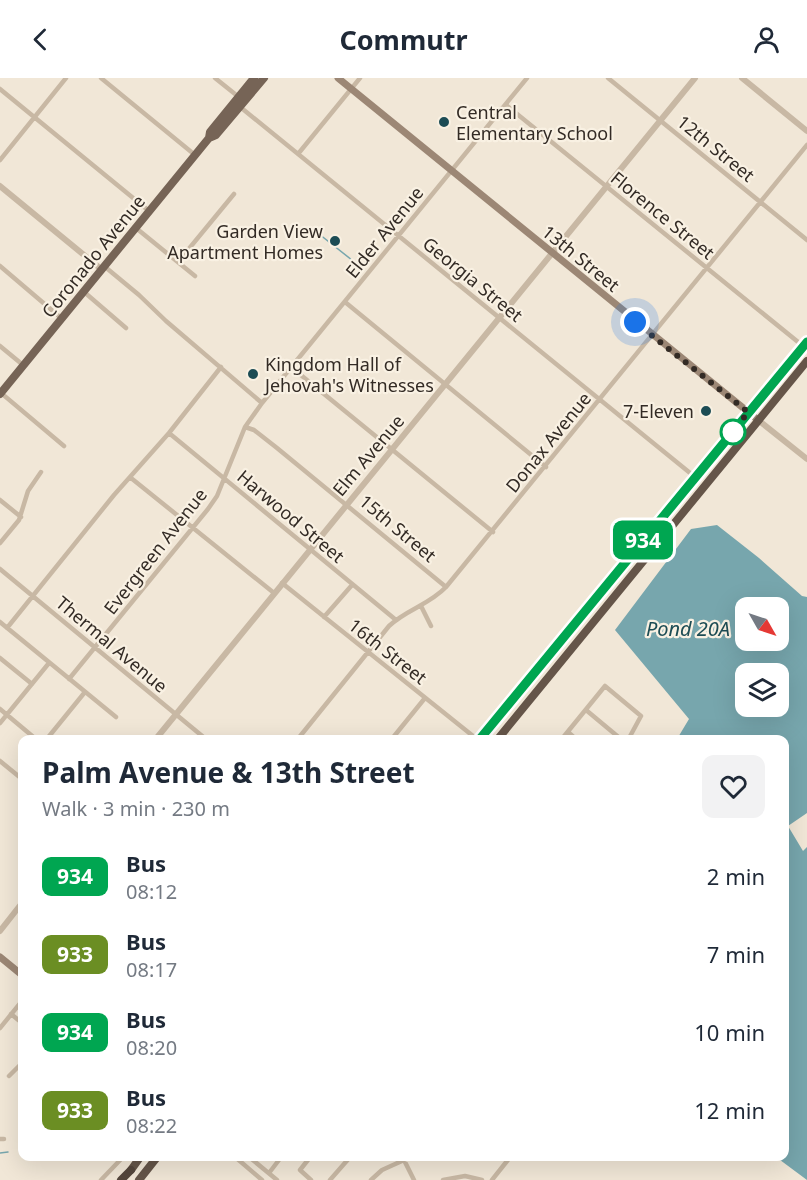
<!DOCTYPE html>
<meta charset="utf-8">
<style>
body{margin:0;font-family:"Noto Sans",sans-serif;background:#f2f2f3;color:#1f2937;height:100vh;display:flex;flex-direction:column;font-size:22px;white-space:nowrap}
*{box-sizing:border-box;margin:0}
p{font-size:20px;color:#747a83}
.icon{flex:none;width:33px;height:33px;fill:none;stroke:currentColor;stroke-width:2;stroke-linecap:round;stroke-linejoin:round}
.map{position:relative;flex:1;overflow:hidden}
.drawer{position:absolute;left:18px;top:657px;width:771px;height:426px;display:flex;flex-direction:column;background:#fff;border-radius:12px;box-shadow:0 6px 24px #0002}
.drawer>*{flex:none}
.badge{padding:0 12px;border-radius:9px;font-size:21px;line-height:39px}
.needle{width:39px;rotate:129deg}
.buttons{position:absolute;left:735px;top:519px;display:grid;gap:12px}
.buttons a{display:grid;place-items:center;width:54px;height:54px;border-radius:12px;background:#fff;box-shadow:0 6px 24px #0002;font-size:30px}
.you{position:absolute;width:30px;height:30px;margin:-15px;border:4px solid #fff;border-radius:50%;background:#1a73e8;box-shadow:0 0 0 9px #1a73e833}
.map>.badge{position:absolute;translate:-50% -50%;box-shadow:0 0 0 3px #fff}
.round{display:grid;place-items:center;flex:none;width:63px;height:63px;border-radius:12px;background:#f2f2f3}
.headline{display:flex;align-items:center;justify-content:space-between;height:102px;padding:0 24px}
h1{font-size:28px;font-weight:700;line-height:45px}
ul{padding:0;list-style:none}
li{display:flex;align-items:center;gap:18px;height:78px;padding:0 24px}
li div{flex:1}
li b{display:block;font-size:22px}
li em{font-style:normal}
li .badge{min-width:66px;font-weight:700;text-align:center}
header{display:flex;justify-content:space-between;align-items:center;height:78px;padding:0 24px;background:#fff;font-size:27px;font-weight:700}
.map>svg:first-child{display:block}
.water{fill:#77a6ad;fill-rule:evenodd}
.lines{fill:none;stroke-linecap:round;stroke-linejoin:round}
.stream{stroke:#77a6ad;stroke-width:1.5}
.minor{stroke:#c8b8a4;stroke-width:4.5}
.tertiary{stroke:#c8b8a4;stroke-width:6}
.secondary{stroke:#9c8775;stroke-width:7}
.primary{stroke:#766456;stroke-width:8}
.trunk{stroke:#655549;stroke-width:8}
.motorway{stroke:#54463c;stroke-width:8}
.line-casing{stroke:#fff;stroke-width:14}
.line{stroke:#00a651;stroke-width:9}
.walk{stroke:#332b25;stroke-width:6;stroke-dasharray:0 10.8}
.poi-dot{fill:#1c4c54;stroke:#f9f1e3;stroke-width:2}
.stop-dot{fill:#fff;stroke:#00a651;stroke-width:3}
.labels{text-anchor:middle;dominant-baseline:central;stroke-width:4.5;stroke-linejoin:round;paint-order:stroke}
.poi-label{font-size:18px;fill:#332b25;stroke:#f9f1e3;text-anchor:start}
.street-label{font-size:18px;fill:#332b25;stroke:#f9f1e3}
.water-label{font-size:20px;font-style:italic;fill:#1c4c54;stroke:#f9f1e3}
</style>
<header><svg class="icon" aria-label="back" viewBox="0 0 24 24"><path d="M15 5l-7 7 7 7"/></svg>Commutr<svg class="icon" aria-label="person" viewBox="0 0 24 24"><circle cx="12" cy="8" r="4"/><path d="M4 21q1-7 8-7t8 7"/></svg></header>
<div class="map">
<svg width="807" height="1102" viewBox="0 0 807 1102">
<rect width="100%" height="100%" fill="#f1e7d7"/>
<path class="water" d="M717,447L759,480L802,518L807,519V735L788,748L803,773L807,769V1102L776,1079L784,1078V662L677,661L689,641L615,552L691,451ZM746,530H778V562H746ZM746,596H778V628H746Z"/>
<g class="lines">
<path class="stream" d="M319,156L362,190L374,170
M0,1075L8,1074"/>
<path class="minor" d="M101,0L195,77
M215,0L240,20
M608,0L807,162
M0,11L149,133
M506,27L803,268
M239,28L695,399
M298,76L360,0
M0,82L66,0
M136,150L195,198
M178,184L234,116
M0,188L61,240
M104,188L139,217L166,243L262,325
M83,213L126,250
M345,224L546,389
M0,268L23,287
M291,289L493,454
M1,315L64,368
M245,349L254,352L277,370L446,509
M169,355L396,542
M131,400L274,515
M0,422L21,439
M0,465L19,442L28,413L41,394
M0,491L207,662
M282,505L478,662
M421,528L431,548
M324,539L352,507
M0,544L116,639
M7,550L114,417L169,355L221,289
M0,580L32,606
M69,601L208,431L217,418L245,349L262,325L527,0
M0,631L37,662
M586,632L622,662
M0,645L49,585
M568,654L577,662
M46,662L85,614
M297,662L389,548C407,531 429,527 446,509L807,67
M391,662L425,620
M561,662L605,608L641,638L628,662
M0,683L22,701
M11,936L22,945
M0,950L22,923
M9,998L22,985
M0,1061H4
M234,1078L262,1102
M248,1078L277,1102
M311,1078L300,1092L311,1102
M402,1078L414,1102
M269,1095L282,1078
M101,1102L124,1078
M330,1102L351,1078
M371,1102L382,1092L413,1078
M443,1102L465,1098L482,1102
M492,1102L511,1078"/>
<path class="tertiary" d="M742,0L807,53
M0,108L101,191
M758,342L807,381
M155,662L695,0
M0,853L22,825"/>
<path class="secondary" d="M338,0L758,342
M0,879L22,897"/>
<path class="primary" d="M209,60L216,57L264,0
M0,316L209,60L210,54L254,0"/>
<path class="trunk" d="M479,662L807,264
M497,662L807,283
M131,1092L141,1078
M139,1102L158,1078"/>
<path class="motorway" d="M121,1102L131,1092"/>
</g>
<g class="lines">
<defs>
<path id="line" d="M479,662L807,264"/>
</defs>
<use href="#line" class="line-casing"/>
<use href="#line" class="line"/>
<path class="walk" d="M635,244L748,334L733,354"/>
</g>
<g class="poi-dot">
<circle cx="444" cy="44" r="6"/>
<circle cx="335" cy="163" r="6"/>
<circle cx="253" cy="296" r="6"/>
<circle cx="706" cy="333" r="6"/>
</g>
<circle class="stop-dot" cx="733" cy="354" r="12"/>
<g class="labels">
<g class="poi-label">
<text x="456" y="34">Central<tspan x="456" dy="21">Elementary School</tspan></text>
<text x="323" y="153" text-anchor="end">Garden View<tspan x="323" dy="21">Apartment Homes</tspan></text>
<text x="265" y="286">Kingdom Hall of<tspan x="265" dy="21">Jehovah's Witnesses</tspan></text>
<text x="694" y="333" text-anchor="end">7-Eleven</text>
</g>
<g class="street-label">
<text transform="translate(716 70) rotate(39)">12th Street</text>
<text transform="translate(663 137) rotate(39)">Florence Street</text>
<text transform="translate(384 154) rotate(-51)">Elder Avenue</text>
<text transform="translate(93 178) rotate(-51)">Coronado Avenue</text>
<text transform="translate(581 180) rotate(39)">13th Street</text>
<text transform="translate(473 201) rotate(39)">Georgia Street</text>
<text transform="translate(548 364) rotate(-51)">Donax Avenue</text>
<text transform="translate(368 377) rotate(-50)">Elm Avenue</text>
<text transform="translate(291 438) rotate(40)">Harwood Street</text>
<text transform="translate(398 450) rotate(40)">15th Street</text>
<text transform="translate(155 473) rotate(-52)">Evergreen Avenue</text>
<text transform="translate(112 566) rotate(40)">Thermal Avenue</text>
<text transform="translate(388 573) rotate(38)">16th Street</text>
</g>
<g class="water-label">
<text x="688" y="550">Pond 20A</text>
</g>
</g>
</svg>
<div class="buttons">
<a><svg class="needle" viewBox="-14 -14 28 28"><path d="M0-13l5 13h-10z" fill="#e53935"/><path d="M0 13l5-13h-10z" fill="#747a83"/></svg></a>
<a><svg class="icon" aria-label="layers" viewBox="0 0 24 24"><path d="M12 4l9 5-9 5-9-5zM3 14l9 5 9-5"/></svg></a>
</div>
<div class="you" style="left:635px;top:244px"></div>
<b class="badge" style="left:643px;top:462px;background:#00a651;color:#fff">934</b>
<section class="drawer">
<div class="headline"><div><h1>Palm Avenue &amp; 13th Street</h1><p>Walk · 3 min · 230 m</p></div><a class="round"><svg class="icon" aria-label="heart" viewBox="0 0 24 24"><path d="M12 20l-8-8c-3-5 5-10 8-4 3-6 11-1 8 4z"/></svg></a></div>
<ul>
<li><span class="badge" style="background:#00a651;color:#fff">934</span><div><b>Bus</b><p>08:12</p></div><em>2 min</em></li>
<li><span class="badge" style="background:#6b8e23;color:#fff">933</span><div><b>Bus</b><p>08:17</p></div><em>7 min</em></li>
<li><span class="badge" style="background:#00a651;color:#fff">934</span><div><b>Bus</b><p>08:20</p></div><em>10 min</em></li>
<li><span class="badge" style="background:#6b8e23;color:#fff">933</span><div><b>Bus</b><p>08:22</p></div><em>12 min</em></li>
</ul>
</section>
</div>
